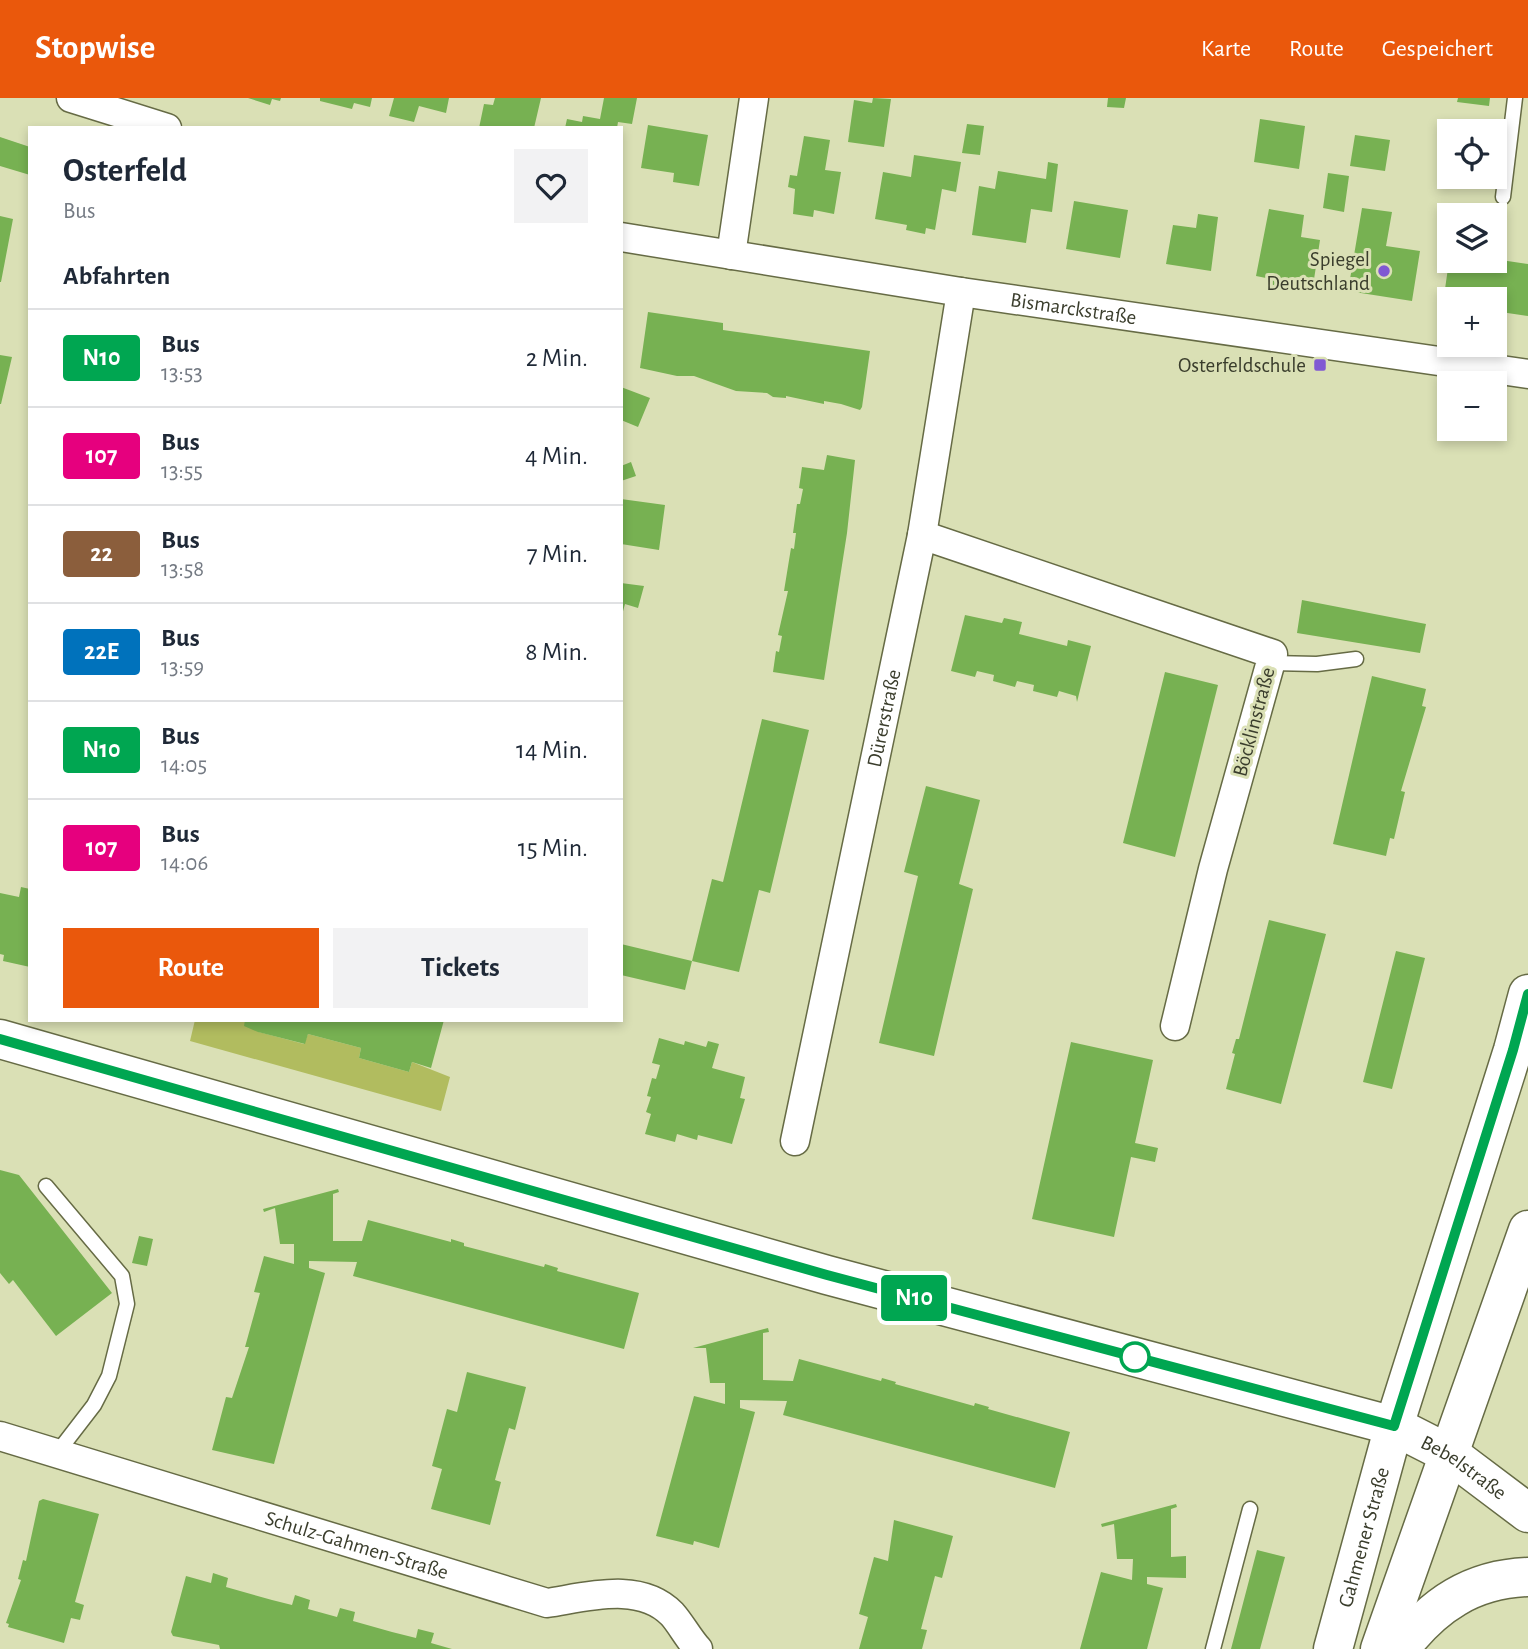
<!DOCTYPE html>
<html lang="de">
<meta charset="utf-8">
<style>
body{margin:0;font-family:"Alegreya Sans",sans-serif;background:#f2f2f3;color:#1f2937;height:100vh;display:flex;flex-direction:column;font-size:26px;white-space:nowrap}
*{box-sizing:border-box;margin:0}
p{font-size:23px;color:#747a83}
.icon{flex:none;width:38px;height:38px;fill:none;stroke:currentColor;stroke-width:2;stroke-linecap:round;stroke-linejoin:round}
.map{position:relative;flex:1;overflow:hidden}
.drawer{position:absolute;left:28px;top:28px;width:595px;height:896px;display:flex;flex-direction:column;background:#fff;border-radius:0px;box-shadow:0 4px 10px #0003}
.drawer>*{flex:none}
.badge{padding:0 14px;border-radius:5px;font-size:24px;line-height:46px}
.fabs{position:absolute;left:1437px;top:21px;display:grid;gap:14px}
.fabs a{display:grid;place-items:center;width:70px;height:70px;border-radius:0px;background:#fff;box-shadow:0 4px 10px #0003;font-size:35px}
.map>.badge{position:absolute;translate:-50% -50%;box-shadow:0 0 0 4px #fff}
h2{padding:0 35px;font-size:26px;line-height:63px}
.round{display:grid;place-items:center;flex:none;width:74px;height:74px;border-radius:0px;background:#f2f2f3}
.summary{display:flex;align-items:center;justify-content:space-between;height:119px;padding:0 35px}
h1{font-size:33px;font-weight:600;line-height:52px}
.button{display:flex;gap:14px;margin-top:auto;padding:14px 35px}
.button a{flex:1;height:80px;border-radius:0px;background:#ea580c;color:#fff;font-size:28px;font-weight:600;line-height:80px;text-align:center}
.button a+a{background:#f2f2f3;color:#1f2937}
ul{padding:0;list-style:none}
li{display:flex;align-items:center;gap:21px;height:98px;padding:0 35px;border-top:2px solid #e0e1e3}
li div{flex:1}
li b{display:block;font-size:26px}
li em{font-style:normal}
li .badge{min-width:77px;font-weight:700;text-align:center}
header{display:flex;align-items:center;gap:42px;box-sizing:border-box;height:98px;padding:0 35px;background:#ea580c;color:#fff}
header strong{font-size:33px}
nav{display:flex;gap:38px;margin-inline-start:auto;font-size:24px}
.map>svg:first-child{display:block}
.green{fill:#b1bc5f}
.building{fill:#77b152}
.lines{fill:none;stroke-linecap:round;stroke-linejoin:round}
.lane-casing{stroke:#666b45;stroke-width:17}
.street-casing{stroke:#666b45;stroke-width:31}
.secondary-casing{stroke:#666b45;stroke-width:41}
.lane{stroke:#fff;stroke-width:14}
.street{stroke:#fff;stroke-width:28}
.secondary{stroke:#fff;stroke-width:38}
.line-casing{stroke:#fff;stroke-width:16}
.line{stroke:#00a651;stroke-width:10}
.poi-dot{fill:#8059d3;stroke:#dae0b5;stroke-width:2.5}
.stop-dot{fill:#fff;stroke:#00a651;stroke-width:3.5}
.labels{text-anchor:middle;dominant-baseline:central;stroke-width:6;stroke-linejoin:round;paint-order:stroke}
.poi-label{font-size:21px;fill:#3a3d2c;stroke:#dae0b5;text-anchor:end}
.street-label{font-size:21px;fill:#3a3d2c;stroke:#dae0b5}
</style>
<header>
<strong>Stopwise</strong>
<nav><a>Karte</a><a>Route</a><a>Gespeichert</a></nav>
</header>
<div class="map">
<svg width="1528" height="1551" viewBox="0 0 1528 1551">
<rect width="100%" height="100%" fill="#dae0b5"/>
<path class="green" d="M195,922H245L259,934L304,946L308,936L361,950L359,960L409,974L412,964L450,979L441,1013L190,943Z"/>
<path class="building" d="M248,0H281L280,3L272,1L270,7Z
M320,0H372L370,9L354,5L352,11L320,3Z
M394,0H449L446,15L419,8L414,24L389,18Z
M495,0H541L534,30H479L484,6L493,7Z
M604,0H637L632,26L618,24L617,30H565L567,21L582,24L583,18L600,21Z
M873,0L891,1L884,49L848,44L854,2L872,5Z
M1108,0H1126L1124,10L1107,9Z
M1458,0H1490L1489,8L1457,4Z
M1260,21L1305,28L1299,71L1254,64Z
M967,26L984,28L980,57L962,55Z
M648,27L708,37L699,88L673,84L674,75L641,70Z
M1355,37L1390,42L1385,73L1350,68Z
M804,38L830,42L825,72L841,74L834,116L814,112L813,119L793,116L795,91L788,89L790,77L797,78Z
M0,39L30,49V77L0,68Z
M914,57L961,64L956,94L942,91L935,132L926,130L925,136L906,132L907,127L875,121L883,74L911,79Z
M1048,64L1058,66L1052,114L1031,111L1026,145L972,137L979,88L995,91L998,73L1046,81Z
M1328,75L1349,78L1344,114L1323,110Z
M1074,103L1128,112L1120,160L1066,151Z
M1362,110L1392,114L1386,148L1420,153L1412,203L1348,193Z
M1269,111L1304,117L1301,139L1320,142L1313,188L1288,184L1287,189L1266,186V180L1256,178Z
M1198,116L1218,119L1211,173L1166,166L1173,127L1196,130Z
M0,118L13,121L1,184H0Z
M1494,161L1528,166V218L1494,213V201H1449V206L1443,205L1449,163Z
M648,214L723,225V232L870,253L862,309L860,312L841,306L824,303V306L786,298V300L773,299L767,295L736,293L694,278H677L640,270Z
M0,257L12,259L1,306H0Z
M621,289L650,300L638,329L621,322Z
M827,357L855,362L847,435L824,582L773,574L776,553L779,554L782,538L778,537L788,493H784L791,450L794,451L796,435H793L797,406H800L803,391L799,390L802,369L824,372Z
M631,364L636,378L621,383V368Z
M621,401L665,407L659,452L621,446Z
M621,485L644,488L638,510L625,506L622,517Z
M1302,502L1426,526L1420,555L1297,535Z
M965,517L1002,525L1004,520L1022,524L1019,536L1067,548L1068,542L1091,548L1077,604L1076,598L1059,593L1057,599L1033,593L1034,587L1017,583L1015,589L993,583L994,577L977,573L975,579L951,573Z
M1165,574L1218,587L1175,759L1123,745Z
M1372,578L1426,591L1422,608L1426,609L1401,693L1405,694L1394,741L1390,740L1386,758L1333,746Z
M762,621L809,632L770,795L759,792L739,874L692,863L712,781L723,784Z
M926,688L980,702L959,786L973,791L934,958L879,945L918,778L904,774Z
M21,789L30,791V869L3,863L4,857L0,856V795L19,799Z
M1269,822L1326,836L1281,1006L1226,991L1235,956L1232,955L1236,941H1239Z
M621,846L692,863L685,892L621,877Z
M1396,853L1425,860L1392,991L1363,984Z
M245,922H444L431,970L412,964L409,974L359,960L361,950L308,936L305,946L258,934L244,928Z
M659,940L684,947L685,943L706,949L708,943L719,946L712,970L745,979L740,1000L745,1001L732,1046L698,1037L697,1042L677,1036L675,1044L645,1036L651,1016L646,1014L651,999L647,998L652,980L656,981L660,967L652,965Z
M1071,944L1153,962L1135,1045L1158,1050L1155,1064L1131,1059L1114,1139L1032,1121Z
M0,1072L19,1077L112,1195L56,1238L13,1182L9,1186L0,1175Z
M338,1091L339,1094L333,1096V1143H362L368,1122L451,1144V1141L464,1145V1148L544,1169L545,1166L558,1170L557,1173L639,1195L624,1251L353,1178L357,1164L309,1163V1170L325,1175L274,1366L212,1352L226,1299L232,1300L249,1249H245L260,1195L254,1194L264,1158L294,1166V1146H280L275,1110L264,1114L263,1111Z
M139,1138L153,1141L147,1168L132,1165Z
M768,1230L769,1234L763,1235V1282L793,1283L799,1261L881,1283L882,1280L896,1284L895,1286L974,1308L975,1305L989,1309L988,1311L1070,1334L1055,1390L783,1317L787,1303L740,1302V1310L755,1314L719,1450L694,1443L693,1447L656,1438L694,1298L725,1306V1285H710L706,1250H693Z
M467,1274L526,1289L515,1332L509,1330L495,1382L501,1384L490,1427L431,1411L442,1371L432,1368L447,1311L457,1314Z
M43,1401L99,1416L75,1504L84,1507L80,1522L71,1520L64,1545L8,1529L9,1526L6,1525L21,1482L18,1481L23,1462L26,1463L39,1403Z
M1176,1406L1177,1409L1171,1411V1459L1186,1458V1480L1147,1479V1486L1163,1490L1147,1551H1080L1101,1474L1132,1482L1133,1461H1117L1114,1426L1102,1429L1101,1426Z
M894,1422L953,1438L942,1480L935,1478L921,1531L927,1532L922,1551H859L868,1519L859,1516L874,1459L888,1463Z
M1257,1452L1285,1459L1260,1551H1231Z
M213,1475L228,1480L226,1489L272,1502L292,1507L295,1497L310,1502L308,1511L337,1519L340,1510L355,1514L353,1523L392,1534L416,1540L418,1531L434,1535L431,1545L452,1551H220L219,1547L173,1538L171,1534L186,1478L211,1485Z"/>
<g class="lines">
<defs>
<path id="lane" d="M1503,99L1515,0
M1271,565L1317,566L1356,561
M46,1088L122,1178L127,1206L109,1278L94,1307L57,1355
M1213,1551L1250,1411"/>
<g id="street">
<path d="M71,0L167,30"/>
<path id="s1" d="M621,139L961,194L1528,276"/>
<path d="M731,157L754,0"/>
<path d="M922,437L1273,556L1213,771L1175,928"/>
<path id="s2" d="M795,1043L922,437L961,194"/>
<path id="s3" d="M0,1338L547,1505C587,1499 640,1483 672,1516C681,1526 688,1540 698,1551"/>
</g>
<g id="secondary">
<path id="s4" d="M0,941L827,1177L1394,1328L1451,1357L1528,1415"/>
<path id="s5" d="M1333,1551L1394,1328L1513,952L1528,896"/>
<path d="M1380,1551L1528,1132"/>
<path d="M1400,1551C1433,1507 1472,1481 1528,1479"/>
</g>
</defs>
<use href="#lane" class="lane-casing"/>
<use href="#street" class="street-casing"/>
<use href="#secondary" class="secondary-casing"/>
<use href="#lane" class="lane"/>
<use href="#street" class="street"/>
<use href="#secondary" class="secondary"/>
</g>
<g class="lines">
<defs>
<path id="line" d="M0,941L827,1177L1394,1328L1513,952L1528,896"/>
</defs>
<use href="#line" class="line-casing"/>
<use href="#line" class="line"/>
</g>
<g class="poi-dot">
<circle cx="1384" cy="173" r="7"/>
<rect x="1313" y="260" width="14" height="14" rx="3.5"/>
</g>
<circle class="stop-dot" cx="1135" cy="1259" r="14"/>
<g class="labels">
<g class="poi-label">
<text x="1370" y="161">Spiegel<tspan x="1370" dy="24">Deutschland</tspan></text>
<text x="1306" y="267">Osterfeldschule</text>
</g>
<g class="street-label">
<text stroke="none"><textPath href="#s1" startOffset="458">Bismarckstraße</textPath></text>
<text stroke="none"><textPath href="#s2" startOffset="432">Dürerstraße</textPath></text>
<text transform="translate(1254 624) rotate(-75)">Böcklinstraße</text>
<text stroke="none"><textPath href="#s4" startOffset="1528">Bebelstraße</textPath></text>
<text stroke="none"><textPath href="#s5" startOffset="116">Gahmener Straße</textPath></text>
<text stroke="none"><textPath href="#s3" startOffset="373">Schulz-Gahmen-Straße</textPath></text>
</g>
</g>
</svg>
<div class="fabs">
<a><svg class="icon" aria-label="locate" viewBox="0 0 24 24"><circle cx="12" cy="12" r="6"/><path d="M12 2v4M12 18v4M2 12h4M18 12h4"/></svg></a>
<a><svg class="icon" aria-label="layers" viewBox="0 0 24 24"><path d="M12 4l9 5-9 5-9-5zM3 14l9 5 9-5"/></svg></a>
<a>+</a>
<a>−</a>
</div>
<b class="badge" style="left:914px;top:1200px;background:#00a651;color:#fff">N10</b>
<section class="drawer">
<div class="summary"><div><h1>Osterfeld</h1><p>Bus</p></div><a class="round"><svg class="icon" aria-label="heart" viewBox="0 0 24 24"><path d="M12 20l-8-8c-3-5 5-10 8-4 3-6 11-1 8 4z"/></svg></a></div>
<h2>Abfahrten</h2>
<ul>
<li><span class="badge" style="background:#00a651;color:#fff">N10</span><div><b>Bus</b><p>13:53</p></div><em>2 Min.</em></li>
<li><span class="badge" style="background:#e6007e;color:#fff">107</span><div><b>Bus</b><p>13:55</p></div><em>4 Min.</em></li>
<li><span class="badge" style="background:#8b5e3c;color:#fff">22</span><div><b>Bus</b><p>13:58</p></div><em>7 Min.</em></li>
<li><span class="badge" style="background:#0072bc;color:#fff">22E</span><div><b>Bus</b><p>13:59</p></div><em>8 Min.</em></li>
<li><span class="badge" style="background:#00a651;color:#fff">N10</span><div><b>Bus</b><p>14:05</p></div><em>14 Min.</em></li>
<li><span class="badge" style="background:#e6007e;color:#fff">107</span><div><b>Bus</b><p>14:06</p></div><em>15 Min.</em></li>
</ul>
<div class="button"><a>Route</a><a>Tickets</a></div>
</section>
</div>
